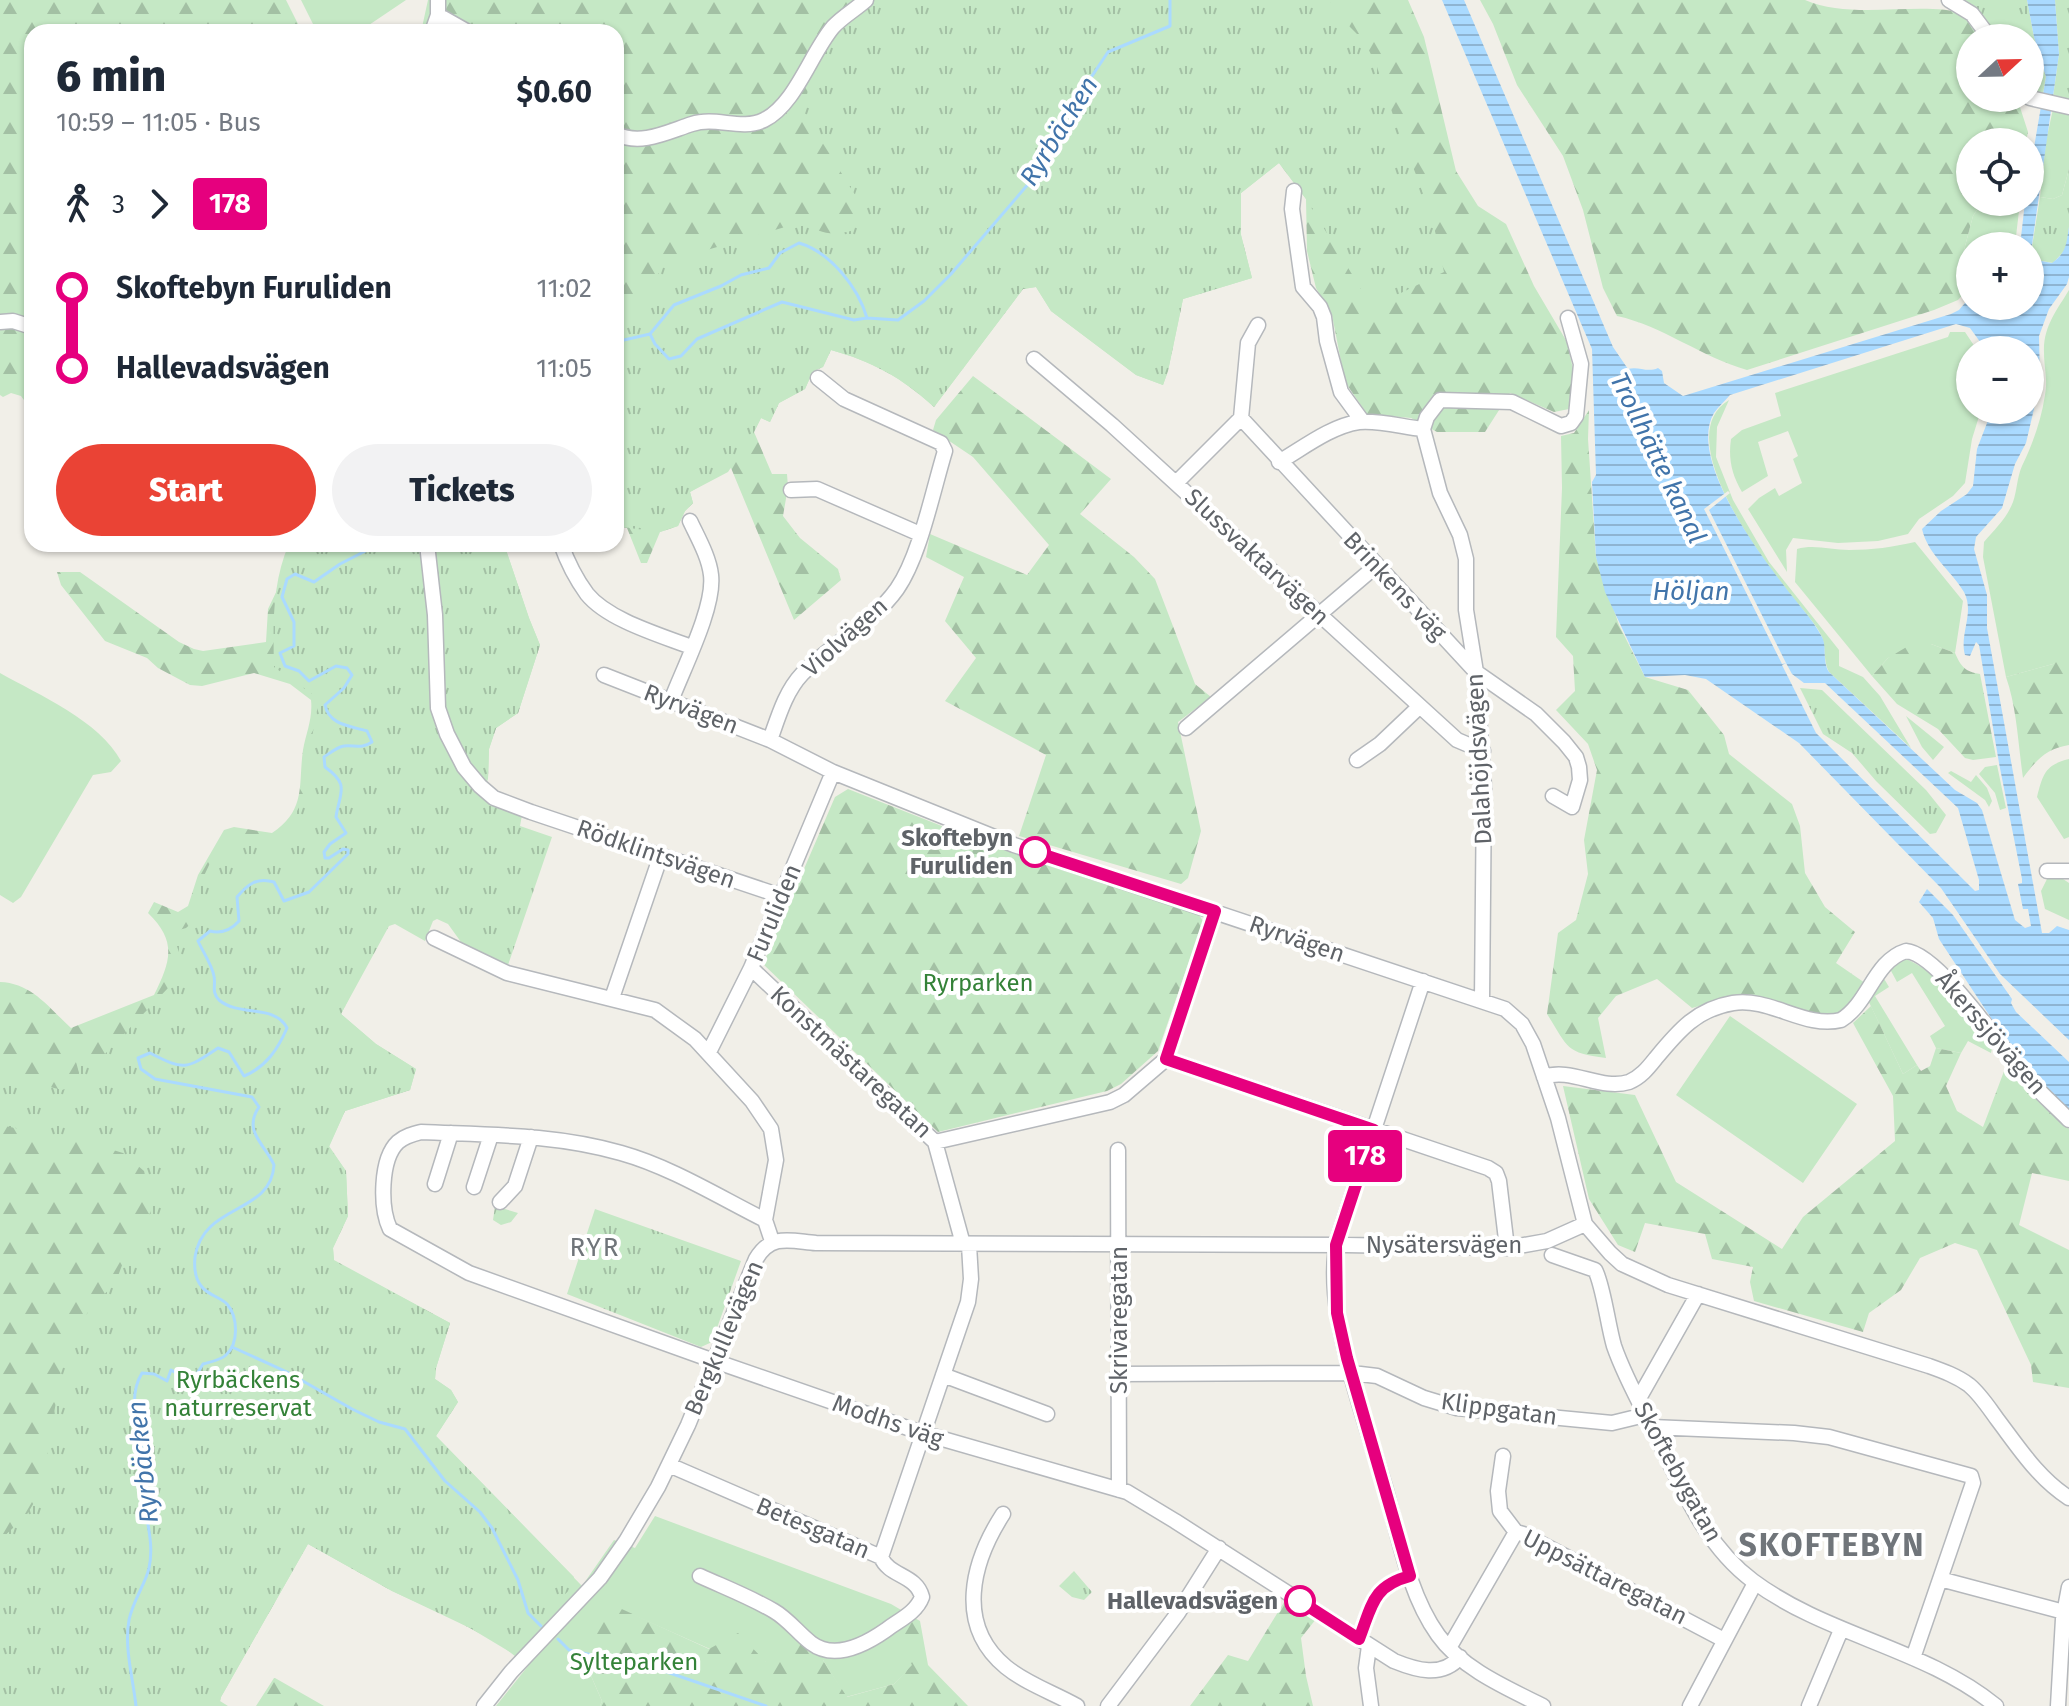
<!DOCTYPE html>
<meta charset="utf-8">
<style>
body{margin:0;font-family:"Fira Sans",sans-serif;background:#f2f2f3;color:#1f2937;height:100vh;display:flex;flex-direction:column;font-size:30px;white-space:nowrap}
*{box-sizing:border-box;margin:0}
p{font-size:26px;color:#747a83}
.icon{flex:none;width:44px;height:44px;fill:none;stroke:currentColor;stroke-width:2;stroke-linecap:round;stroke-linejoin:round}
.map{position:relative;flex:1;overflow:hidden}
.side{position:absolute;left:24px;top:24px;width:600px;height:528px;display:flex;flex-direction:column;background:#fff;border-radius:24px;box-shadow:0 2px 6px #0004}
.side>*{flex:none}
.badge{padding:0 16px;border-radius:6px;font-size:28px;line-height:52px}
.needle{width:52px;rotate:68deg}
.buttons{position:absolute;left:1956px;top:24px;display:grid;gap:16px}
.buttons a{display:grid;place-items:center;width:88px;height:88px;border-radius:50%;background:#fff;box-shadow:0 2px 6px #0004;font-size:40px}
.map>.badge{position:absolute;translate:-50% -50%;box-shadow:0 0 0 4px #fff}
.legs{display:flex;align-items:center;gap:12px;height:88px;padding:0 32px;font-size:26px}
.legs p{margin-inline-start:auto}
.headline{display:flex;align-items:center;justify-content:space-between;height:136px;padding:0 32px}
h1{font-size:44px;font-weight:800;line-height:60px}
.button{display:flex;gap:16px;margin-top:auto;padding:16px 32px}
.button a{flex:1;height:92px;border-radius:48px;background:#ea4335;color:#fff;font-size:32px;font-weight:800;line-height:92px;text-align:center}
.button a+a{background:#f2f2f3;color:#1f2937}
ul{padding:0 32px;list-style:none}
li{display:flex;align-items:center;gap:28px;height:80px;font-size:30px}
li i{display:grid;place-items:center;width:12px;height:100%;margin:0 10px;background:currentColor}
li i::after{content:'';width:20px;height:20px;margin:-10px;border:6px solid;border-radius:50%;background:#fff}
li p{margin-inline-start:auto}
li:first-child i{background:linear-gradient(#0000 50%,currentColor 0)}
li:last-child i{background:linear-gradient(currentColor 50%,#0000 0)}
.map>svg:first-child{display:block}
.green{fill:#c5e8c5}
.forest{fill:url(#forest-firs)}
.park{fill:url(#park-tufts)}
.water{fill:url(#water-rules);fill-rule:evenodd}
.pier{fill:#f1efe8}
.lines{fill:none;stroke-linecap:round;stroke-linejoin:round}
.stream{stroke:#aadaff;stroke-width:3}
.minor-casing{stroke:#b5b8bc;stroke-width:17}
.minor{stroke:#fff;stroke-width:14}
.line-1-casing{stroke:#fff;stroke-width:18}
.line-1{stroke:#e6007e;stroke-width:12}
.stop-1-dot{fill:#fff;stroke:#e6007e;stroke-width:4}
.labels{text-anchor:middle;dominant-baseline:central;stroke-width:8;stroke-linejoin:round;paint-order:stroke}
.street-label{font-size:24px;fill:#5f6368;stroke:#fff}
.stop-label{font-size:24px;font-weight:bold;fill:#5f6368;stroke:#fff;text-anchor:end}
.park-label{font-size:24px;fill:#348238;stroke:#fff}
.water-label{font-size:26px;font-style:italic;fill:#4174aa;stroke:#fff}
.neighbourhood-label{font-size:26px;letter-spacing:2px;fill:#70757a;stroke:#fff}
.district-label{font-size:32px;font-weight:bold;letter-spacing:2px;fill:#70757a;stroke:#fff}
</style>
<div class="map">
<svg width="2069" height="1706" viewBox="0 0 2069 1706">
<defs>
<pattern id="forest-firs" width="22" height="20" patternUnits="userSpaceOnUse" patternTransform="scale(2)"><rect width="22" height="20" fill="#c5e8c5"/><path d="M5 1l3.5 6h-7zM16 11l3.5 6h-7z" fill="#a3c0a4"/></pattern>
<pattern id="park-tufts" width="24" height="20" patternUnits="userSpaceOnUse" patternTransform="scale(2)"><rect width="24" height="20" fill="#c5e8c5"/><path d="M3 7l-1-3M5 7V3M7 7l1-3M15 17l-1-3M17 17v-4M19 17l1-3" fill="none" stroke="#a3c0a4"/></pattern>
<pattern id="water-rules" width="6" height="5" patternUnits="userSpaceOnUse" patternTransform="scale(2)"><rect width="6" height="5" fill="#aadaff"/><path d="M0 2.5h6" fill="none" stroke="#8eb4d2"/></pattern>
</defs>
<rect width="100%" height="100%" fill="#f1efe8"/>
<path class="green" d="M301,0H406L363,29L364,32H317Z
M2053,109L2069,112V169L2062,195L2053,199L2040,197L2046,141Z
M1982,202H2020L2015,245L1970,246V286L1968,289L1959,269L1973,216Z
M2069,290V656L2053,664L2006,677L1983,557L1984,542C1995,529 2007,518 2013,502C2017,491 2017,477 2022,466C2033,443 2041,421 2045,395C2048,378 2044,369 2044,352C2043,327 2057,310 2069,290Z
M1950,332H1965L1977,350H1970V410H1981L1972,439L1965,483L1953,496L1919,519L1908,534L1878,541L1838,543L1793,538L1786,550L1787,572L1748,509L1759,498L1775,488L1779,496L1802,483L1793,459L1798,456L1788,431L1758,442L1768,476L1742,492C1732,475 1728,459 1731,439L1742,430L1781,416L1775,393L1948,337Z
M1729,400L1717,427L1716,457L1733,500L1769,562L1839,650V666L1863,677L1880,696L1911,748L1829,672C1823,661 1826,648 1822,637C1817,624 1797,604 1788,592C1761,557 1669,436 1729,400Z
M1915,542L1963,601L1955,653L1931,644L1888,658L1872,676L1795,582L1797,549C1814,544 1831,550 1849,550C1872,550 1893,547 1915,542Z
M0,673C39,695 100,721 121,761L111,772L93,775L21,897L13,903L0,895Z
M1906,716L1944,747L1933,760L1922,747Z
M2069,759V837L2064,839L2037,797C2043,774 2045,765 2069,759Z
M1997,765L2006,808L2000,810L1995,793L1979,774L1985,767Z
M1951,771L1971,782L1976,775L1987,788L1992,801L1989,807L1985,800L1948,773Z
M2060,877L2069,883V920L2045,909L2041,891L2047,879Z
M1906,959C1942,974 1968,1013 1993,1043L1991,1053L1968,1041L1961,1053L1936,1048L1930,1036L1945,1026L1912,973L1897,982L1890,969L1894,962Z
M1883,977L1889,987L1875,996L1917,1065L1903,1074L1867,998Z
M1730,1016L1857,1104L1803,1183L1676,1095Z
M436,1436L582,1586L614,1540L635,1548L655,1516L891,1604L913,1617V1665L894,1684L846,1697L823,1660L766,1662L710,1649L613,1606L588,1669L602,1701L600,1706H496L528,1666L498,1643Z"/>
<path class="forest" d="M0,0H286L302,32H32V411L21,396L11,393L3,397L0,395Z
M428,0H1408L1424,37L1456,171L1478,206L1506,224L1534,286L1567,342L1575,378L1569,409L1554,412L1510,393L1485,432H1437L1411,418L1367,414L1345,382L1332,315L1316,288L1307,251L1306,199L1279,163L1241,193V235L1252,278L1183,299L1168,371L1163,385L1136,375L1051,311L1036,287L1023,289L934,407C903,378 871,361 831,350L823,367L813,371L805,389L779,403L770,422L761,418L754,432L772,474H787L788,487L783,516L800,538L838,569L841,580L794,620L731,468L690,492L693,503L685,511L678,526L660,532L647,563H641L627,528L622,527L616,510V32H421Z
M1480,0H1805C1853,21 1922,0 1965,14C1972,20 1979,30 1985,38H1970V98H2017L2028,132L2026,142H1970V202H1982L1973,216L1959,269L1968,289L1958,300L1934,310L1747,370C1701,357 1663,326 1617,316L1603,288L1583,210L1563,156L1517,85L1493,24Z
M973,376L1111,479L1080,514L1134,557L1155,579L1195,684L1211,697L1178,722L1201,831L1188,878L1181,884L1019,836L1046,755L945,701L976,658L945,621L964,577L926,557L930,534L1027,575L1049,545L973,457L933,430L936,420Z
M1589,410L1588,439L1596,557L1619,625L1645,677L1688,690L1724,735L1729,754L1792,804L1800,826L1805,873L1825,907L1855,932L1836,963L1865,983L1839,1015H1815L1770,1000L1740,995L1692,1008L1657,979L1616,996L1598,1018L1606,1058C1565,1053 1568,1047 1547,1014L1558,933L1576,920L1588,874L1584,840L1597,770L1588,744L1556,710L1575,691L1573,656L1556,637L1562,488L1561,436L1574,433Z
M504,544L529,618L540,645L518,713L496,728L489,749L488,779L470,756L341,1014L376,1044L416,1069L410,1090L345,1111L329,1146L346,1171L348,1216L333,1248L334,1260L450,1323L436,1368L435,1379L451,1390L458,1402L436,1436L498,1643L451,1618L392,1591L308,1544L221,1697L220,1701L228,1706H0V982C32,983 49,1008 71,1028L154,995C170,962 178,942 148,913L154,902L178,912L188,906L198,875L224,830L234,827L272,833C307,810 298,784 303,750C306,733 313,718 311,700L290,684L254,673L202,686L190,685L158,668L147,658L105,641L61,585L57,572H80L179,642L194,649L203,651L266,642L268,609L291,561Z
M1915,642L1931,644L1955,653C1961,667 1966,672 1980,674L1996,757L1973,760L1965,758L1938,729L1897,704L1872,676L1888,658Z
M2069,651V745C2046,749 2037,759 2023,778C2018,744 2017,708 2006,677L2053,664Z
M848,789L995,847L1199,915L1203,921L1158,1051L1121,1084L1107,1091L938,1132L763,964L835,797Z
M1871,1006L1903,1074L1917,1065L1921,1071L1930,1066L1936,1048L1961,1053L1946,1086L1957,1111L1983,1127L2006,1066L2069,1129V1181L2032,1173L2019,1225L2069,1250V1388L2033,1382L2031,1365L1977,1250L1955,1243L1920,1258L1901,1290L1869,1313L1863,1332L1754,1301L1750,1282L1753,1267L1712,1259L1705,1234L1645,1223L1635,1252L1618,1245L1589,1199L1563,1086L1635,1095L1676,1182L1782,1249L1803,1217L1895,1141L1893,1096L1853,1023Z
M1286,1599L1316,1619L1301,1638L1306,1676L1313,1706H1190L1228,1655L1248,1661Z
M613,1605L709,1649L738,1633L766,1662L794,1639L823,1660L847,1697L894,1684L912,1665L895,1636L913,1617L920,1621L928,1665L968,1706H600L602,1701L588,1669L589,1637Z
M274,1678H275L324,1706H256Z"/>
<path class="park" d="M874,0H1329L1345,22L1365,42L1377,67L1395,121L1431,213L1444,272L1372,307L1306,199L1279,163L1241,193V235L1252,278L1183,299L1168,371L1163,385L1136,375L1051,311L1036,287L1023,289L934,407C903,378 871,361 831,350L823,367L813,371L805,389L779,403L770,422L761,418L752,436L728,472L690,492L693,503L685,511L678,526L660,532L622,527L616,510V319L646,293L666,262L802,222C820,233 830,236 851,231L862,206L822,142L806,127L803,111L809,86L808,80L828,39Z
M1949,0H2027L2034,37L2046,77L2042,100L2030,98V38H1990Z
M2055,0H2069V106L2053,97L2059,54Z
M2069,169V227L2066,249L2053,263L2030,259L2040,197L2053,199L2062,195Z
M289,544H504L529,618L540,645L518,713L496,728L489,749L488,779L482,796L522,815L520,826L552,837L508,965L461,942L448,924L437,919L433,921L425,941L395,924L389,926L341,1014L376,1044L416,1069L410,1090L345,1111L329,1147L346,1171L348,1216L333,1248L334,1261L450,1323L436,1368L435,1379L451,1390L458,1402L436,1436L574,1577L572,1587L510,1652L470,1628L392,1591L308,1544L221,1697L219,1706H0V1540L26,1516L38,1496L46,1462L65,1347L92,1306L115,1284L130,1244L150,1213L151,1199L144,1171L123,1153L90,1143L0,1125V1074L62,1090L73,1086L79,1073L75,1058L78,1052L97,1059L105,1054L169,987L178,966L180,955L172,932L186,928L195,920L202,880L219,844L233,834L280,842L308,791L307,764L318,705L312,694L274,667C273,626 272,582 289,544Z
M1800,688L1822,690L1926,790L1946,815L1936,833L1930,834L1876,781L1852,753L1823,734Z
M495,1206L518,1213L511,1222L501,1225L493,1220Z
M595,1209L741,1261L712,1342L701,1347L567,1294Z
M1074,1571L1092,1592L1084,1600L1072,1597L1059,1586Z"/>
<path class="water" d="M1442,0H1464L1613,347L1628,369C1639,366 1647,373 1658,368L1662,371L1664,383L1683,396L1951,314L1959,310L1970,297V306H2030V246H2020L2025,202H2030V171L2046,77L2034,37L2027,0H2055L2059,54L2030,259L2052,263C2067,252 2066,244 2069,227V277L2067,284L2049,309L2039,336L2040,383L2026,443L2015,464L2002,508L1976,537L1974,549L1987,595V628L2042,933H2049L2057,926L2069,930V1040L2000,974L1941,888L1799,743L1706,679L1685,675L1645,677L1605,592L1596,557L1592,482L1596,475L1592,349ZM1956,324L1970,328L1986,350H2030V410H1992L1977,449L1973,486L1967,494L1941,511L1922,529C1928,555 1951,570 1964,592C1975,613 1959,634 1965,655L1970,656L1976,642L1979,645L1999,763L2022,879V883L2018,884L2023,909H2028L2031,926L2025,928L2015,920L1982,810L1977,803L1955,790L1829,672C1822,661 1827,646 1822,637C1812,618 1795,601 1782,583C1756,549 1688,457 1714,413C1718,407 1725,401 1730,395ZM1786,663L1792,674L1804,683H1825L1958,808L1979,880V890L1975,891L1816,733L1782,665Z
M1927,889L1953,915L2012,999L2011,1003L2016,1012L2069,1062V1113L2018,1059L1939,939L1933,918L1919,902Z"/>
<path class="pier" d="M1728,491L1730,493L1709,510L1786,663L1782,664L1704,509Z"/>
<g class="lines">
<path class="stream" d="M650,334L655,344L669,359L681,356L697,339L782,302L854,320L867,318
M616,338L624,340L650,334L674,305L721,286L741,275L769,268L780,253L799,243C830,252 858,287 867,318L898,320L924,301L951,274L1036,175L1078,97L1108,52L1170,26V0
M232,1347L287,1372L352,1409L379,1422L405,1429L445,1481L480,1512L492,1528L518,1580L528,1613L541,1626
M558,1639L569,1650L661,1670L766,1706
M136,1706C133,1678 124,1648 129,1620C133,1600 146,1583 149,1568C155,1541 144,1515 143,1488C142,1478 145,1467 143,1457C140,1430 126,1399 142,1373L154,1374L167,1381L171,1370L192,1382L203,1364C210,1362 221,1360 226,1355C239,1343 238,1317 227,1304C220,1297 208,1295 202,1287C195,1279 194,1267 195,1257C203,1203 271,1215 274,1165C266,1145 242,1132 259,1107L252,1097L155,1079L141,1069L138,1058L150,1053C185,1071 186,1069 218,1048L229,1052L244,1076C266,1067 278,1049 287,1028C275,1004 239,1017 219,1000C211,992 216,985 214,976C212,965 203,952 198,941L210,931C222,934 231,930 239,921L237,897C248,884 257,877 274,882L284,901L309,892L348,854V850L343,849L329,858H325L324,852L330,844L346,833L336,817C340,791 350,785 325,767L324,757C330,753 337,747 344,746C355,745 362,749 372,742L367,731C350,726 329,725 325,705L344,688L352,675L347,668L336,666L309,681L299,671L285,666L280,653L294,646V622L282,597L287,579L295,574L314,582L340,564L379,544"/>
<defs>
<path id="minor" d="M1949,0L1972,14L1990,38
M438,15L468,32
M432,32L438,15V0
M2030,98L2069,107
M616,134C641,146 667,132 692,124C716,116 741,131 764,120C795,105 811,53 833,27C842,17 856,9 866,0
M1294,191L1292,209L1303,287L1320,307L1324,317L1327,341L1341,392L1363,422
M0,322L13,321L32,327
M1258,325L1248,343L1241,418L1476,672L1536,714L1564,742L1576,757L1579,767L1580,780L1572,807L1553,796
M1034,359L1112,425L1457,740L1483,751
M1423,429L1440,493L1460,535L1466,559V610L1476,672L1484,787L1482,1000
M1423,429L1427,417L1440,400L1512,402L1561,426L1571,423L1576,416L1581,364L1568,318
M1279,462C1303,448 1331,426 1359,422C1379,420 1403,427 1423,429
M1176,483L1241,418
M791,490L817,489L920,534
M427,544L435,615L438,708L447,734L464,767L480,786L494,798L531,812L781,896
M561,544C567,561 576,579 587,594C608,620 660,635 691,647
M604,675L770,740L833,772L1014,845L1505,1009L1522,1024L1533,1044L1558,1118L1585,1224
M671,701C683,669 715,607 711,575C709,557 698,538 690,521
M1186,728L1376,566
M770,740C778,718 785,692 802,674C831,644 872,624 897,589C920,556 933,490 945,451L941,443L844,399L818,378
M1357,760L1380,744L1420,706
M2047,871H2069
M434,938L507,973L655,1010L695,1039L752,1101L771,1129L776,1160L765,1220L772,1241
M751,968L935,1142L963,1244
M1423,981L1338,1238C1332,1263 1334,1292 1338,1317C1348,1374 1368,1431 1385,1487C1399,1536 1408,1593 1438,1635C1462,1669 1507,1688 1543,1706
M612,998L661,855
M709,1052L751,968L833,772
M1166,1059L1488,1168L1496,1173L1499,1181L1507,1248
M1544,1077C1571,1067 1601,1091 1629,1082C1641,1077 1648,1068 1656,1058C1679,1030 1697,1009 1733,1003C1770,997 1805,1029 1841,1020C1869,1003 1874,961 1906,951C1937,953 2000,1045 2021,1071C2035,1088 2053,1104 2069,1120
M935,1142L1110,1102L1124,1095L1166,1059L1215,911
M1118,1150L1119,1490
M435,1184L451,1133
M474,1187L491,1135
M500,1202L515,1186L531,1137
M765,1220C719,1197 671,1167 621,1153C556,1134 488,1135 421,1132C413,1134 405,1136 398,1142C380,1159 380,1208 390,1229L469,1273L703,1357L922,1433L1127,1492L1175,1521L1394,1661C1416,1670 1442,1678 1460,1657
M1552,1255L1595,1270C1603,1284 1608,1326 1614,1346C1624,1375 1639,1402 1653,1429C1680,1483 1703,1544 1753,1581C1827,1636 1925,1648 1996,1706
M1118,1374L1352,1373L1377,1376L1424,1398L1457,1408L1612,1423L1645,1415
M943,1375L1047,1414
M1638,1400L1698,1294
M1652,1427L1794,1433L1829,1437L1971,1476L1973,1483L1913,1658
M1503,1456L1498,1491L1500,1511L1516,1532L1523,1534L1724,1640
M669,1465L881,1557C889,1577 916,1574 922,1597C916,1613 899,1620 886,1630C866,1644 835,1661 811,1643C798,1633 788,1619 774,1611C750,1597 724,1587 700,1576
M1003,1514C972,1562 955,1625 1006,1667C1027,1684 1054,1693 1077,1706
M881,1557L968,1302L971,1279L969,1245
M1940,1579L2064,1612
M1359,1639C1372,1606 1372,1586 1410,1576
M1369,1646L1366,1668L1371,1706
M1449,1648L1516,1532
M484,1706L511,1672L600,1578L626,1541L658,1487L688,1425L756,1259C771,1233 791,1241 816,1243L1347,1245L1507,1248L1547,1241L1585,1224L1610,1253L1622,1264L1668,1285L1929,1366C1943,1371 1957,1376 1969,1385C1980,1394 1989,1408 1997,1419C2019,1448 2038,1478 2069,1498
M1108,1706L1178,1613L1219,1548
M1690,1706L1755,1583
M1809,1706L1841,1630
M2058,1706L2063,1619L2069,1587"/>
</defs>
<use href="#minor" class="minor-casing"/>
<use href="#minor" class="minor"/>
</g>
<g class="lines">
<defs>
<path id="line-1" d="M1035,852L1215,911L1166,1059L1374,1130L1336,1245L1337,1313L1347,1358L1410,1576C1372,1586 1372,1606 1359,1639L1300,1601"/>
</defs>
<use href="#line-1" class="line-1-casing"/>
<use href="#line-1" class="line-1"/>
</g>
<g class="stop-1-dot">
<circle cx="1035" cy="852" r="14"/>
<circle cx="1300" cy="1601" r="14"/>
</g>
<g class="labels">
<g class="street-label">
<text transform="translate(1257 557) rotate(43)">Slussvaktarvägen</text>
<text transform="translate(1395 586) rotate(47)">Brinkens väg</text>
<text transform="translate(845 637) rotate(-42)">Violvägen</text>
<text transform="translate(691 709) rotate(21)">Ryrvägen</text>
<text transform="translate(1479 759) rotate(-93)">Dalahöjdsvägen</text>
<text transform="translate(656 854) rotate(19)">Rödklintsvägen</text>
<text transform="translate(774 913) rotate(-67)">Furuliden</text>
<text transform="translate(1297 939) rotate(19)">Ryrvägen</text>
<text transform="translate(1991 1033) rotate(49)">Åkerssjövägen</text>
<text transform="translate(851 1062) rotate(43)">Konstmästaregatan</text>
<text x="1444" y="1245">Nysätersvägen</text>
<text transform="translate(1119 1320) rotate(-90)">Skrivaregatan</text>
<text transform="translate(724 1338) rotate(-67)">Bergkullevägen</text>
<text transform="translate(1499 1409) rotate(8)">Klippgatan</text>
<text transform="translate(888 1421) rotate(19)">Modhs väg</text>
<text transform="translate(1678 1472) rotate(61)">Skoftebygatan</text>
<text transform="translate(813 1528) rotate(23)">Betesgatan</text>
<text transform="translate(1605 1577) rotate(27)">Uppsättaregatan</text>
</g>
<g class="stop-label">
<text x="1013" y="838">Skoftebyn<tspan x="1013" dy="28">Furuliden</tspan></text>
<text x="1278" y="1601">Hallevadsvägen</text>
</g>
<g class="park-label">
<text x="978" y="983">Ryrparken</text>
<text x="238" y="1380">Ryrbäckens<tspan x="238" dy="28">naturreservat</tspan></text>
<text x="634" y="1662">Sylteparken</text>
</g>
<g class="water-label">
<text transform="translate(1059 131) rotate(-58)">Ryrbäcken</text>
<text transform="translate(1658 458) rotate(64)">Trollhätte kanal</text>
<text x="1691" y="591">Höljan</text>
<text transform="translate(143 1462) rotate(-96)">Ryrbäcken</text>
</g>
<g class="neighbourhood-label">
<text x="595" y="1247">RYR</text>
</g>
<g class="district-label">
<text x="1832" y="1545">SKOFTEBYN</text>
</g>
</g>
</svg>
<div class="buttons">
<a><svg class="needle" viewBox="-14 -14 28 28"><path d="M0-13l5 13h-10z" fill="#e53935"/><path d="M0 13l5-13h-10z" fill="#747a83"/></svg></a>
<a><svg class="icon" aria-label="locate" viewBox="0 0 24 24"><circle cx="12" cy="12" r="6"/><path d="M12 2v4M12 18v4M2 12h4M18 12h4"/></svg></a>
<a>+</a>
<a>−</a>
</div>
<b class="badge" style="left:1365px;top:1156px;background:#e6007e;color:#fff">178</b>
<section class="side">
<div class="headline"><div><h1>6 min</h1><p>10:59 – 11:05 · Bus</p></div><b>$0.60</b></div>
<div class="legs"><svg class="icon" aria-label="walk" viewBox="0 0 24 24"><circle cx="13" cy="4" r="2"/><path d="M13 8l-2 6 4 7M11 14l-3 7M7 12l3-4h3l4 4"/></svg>3<svg class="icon" aria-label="forward" viewBox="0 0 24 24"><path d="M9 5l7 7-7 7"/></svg><b class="badge" style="background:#e6007e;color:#fff">178</b></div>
<ul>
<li><i style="color:#e6007e"></i><b>Skoftebyn Furuliden</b><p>11:02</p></li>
<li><i style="color:#e6007e"></i><b>Hallevadsvägen</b><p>11:05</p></li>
</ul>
<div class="button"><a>Start</a><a>Tickets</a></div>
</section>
</div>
